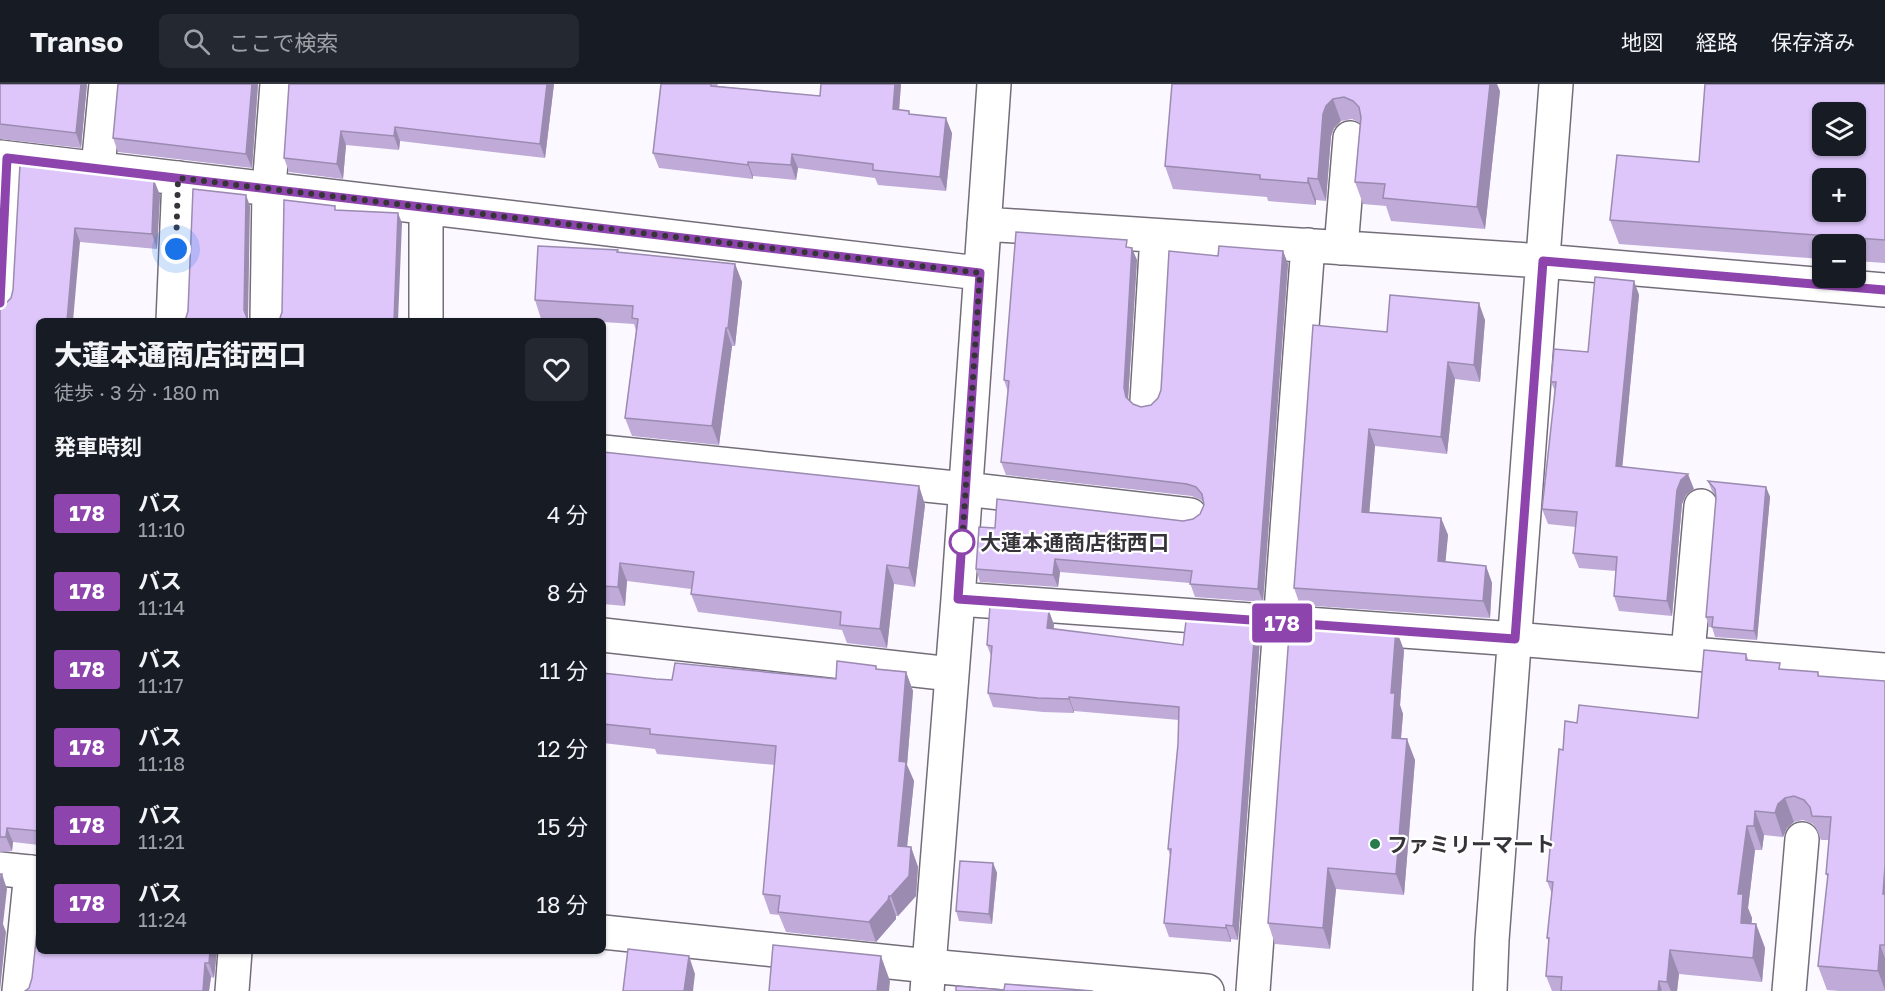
<!DOCTYPE html>
<html lang="ja">
<meta charset="utf-8">
<style>
body{margin:0;font-family:"Golos Text","Noto Sans JP",sans-serif;background:#242831;color:#f1f3f6;height:100vh;display:flex;flex-direction:column;font-size:22px;white-space:nowrap}
*{box-sizing:border-box;margin:0}
p{font-size:20px;color:#9ea1a6}
.icon{flex:none;width:33px;height:33px;fill:none;stroke:currentColor;stroke-width:2;stroke-linecap:round;stroke-linejoin:round}
.map{position:relative;flex:1;overflow:hidden}
.panel{position:absolute;left:36px;top:234px;width:570px;height:636px;display:flex;flex-direction:column;background:#171b24;border-radius:9px;box-shadow:0 2px 4px #0004}
.panel>*{flex:none}
.badge{padding:0 12px;border-radius:4px;font-size:21px;line-height:39px}
.buttons{position:absolute;left:1812px;top:18px;display:grid;gap:12px}
.buttons a{display:grid;place-items:center;width:54px;height:54px;border-radius:9px;background:#171b24;box-shadow:0 2px 4px #0004;font-size:30px}
.you{position:absolute;width:30px;height:30px;margin:-15px;border:4px solid #fff;border-radius:50%;background:#1a73e8;box-shadow:0 0 0 9px #1a73e833}
.map>.badge{position:absolute;translate:-50% -50%;box-shadow:0 0 0 3px #fff}
h2{padding:0 18px;font-size:22px;line-height:54px}
.round{display:grid;place-items:center;flex:none;width:63px;height:63px;border-radius:9px;background:#242831}
.summary{display:flex;align-items:center;justify-content:space-between;height:102px;padding:0 18px}
h1{font-size:28px;font-weight:800;line-height:45px}
ul{padding:0;list-style:none}
li{display:flex;align-items:center;gap:18px;height:78px;padding:0 18px}
li div{flex:1}
li b{display:block;font-size:22px}
li em{font-style:normal}
li .badge{min-width:66px;font-weight:700;text-align:center}
header{display:flex;align-items:center;gap:36px;box-sizing:border-box;height:84px;padding:0 30px;background:#171b24;border-bottom:2px solid #363941}
header strong{font-size:28px}
nav{display:flex;gap:33px;margin-inline-start:auto;font-size:21px}
.search{width:420px;height:54px;background:#242831;display:flex;align-items:center;gap:15px;box-sizing:border-box;padding:0 21px;border-radius:9px;color:#9ea1a6;font-size:22px}
.map>svg:first-child{display:block}
.lines{fill:none;stroke-linecap:round;stroke-linejoin:round}
.minor-casing{stroke:#736d79;stroke-width:36}
.minor{stroke:#fff;stroke-width:33}
.wall{fill:#bfaad8}
.shaded-wall{fill:#9b8bb0}
.building{fill:#dec6fb;stroke:#9b8bb0;stroke-width:1.5;fill-rule:evenodd}
.line-casing{stroke:#fff;stroke-width:14}
.line{stroke:#8e44ad;stroke-width:9}
.walk{stroke:#363439;stroke-width:6;stroke-dasharray:0 10.8}
.stop-dot{fill:#fff;stroke:#8e44ad;stroke-width:3}
.poi-dot{fill:#297b4c;stroke:#fff;stroke-width:2}
.labels{text-anchor:middle;dominant-baseline:central;stroke-width:4.5;stroke-linejoin:round;paint-order:stroke}
.stop-label{font-size:21px;font-weight:bold;fill:#363439;stroke:#fff;text-anchor:start}
.poi-label{font-size:21px;font-weight:bold;fill:#363439;stroke:#fff;text-anchor:start}
</style>
<header>
<strong>Transo</strong>
<div class="search"><svg class="icon" aria-label="search" viewBox="0 0 24 24"><circle cx="10" cy="10" r="6"/><path d="M15 15l6 6"/></svg>ここで検索</div>
<nav><a>地図</a><a>経路</a><a>保存済み</a></nav>
</header>
<div class="map">
<svg width="1885" height="907" viewBox="0 0 1885 907">
<rect width="100%" height="100%" fill="#fbf9ff"/>
<g class="lines">
<defs>
<path id="minor" d="M0,73L979,189
M98,84L106,0
M984,140L1543,177L1885,206
M1341,164L1350,54
M0,219L7,74
M173,237L179,94
M267,237L269,104L277,0
M426,237V124
M1147,317L1157,152
M603,368L965,405L1190,431
M958,515L1515,555L1885,586
M603,551L951,590
M1688,569L1701,422
M0,785L39,789
M603,848L929,882L1207,907
M19,907L31,788
M232,907L235,867
M927,907L958,515L994,0
M1253,907L1308,161
M1490,907L1492,856L1556,0
M1789,907L1802,755"/>
</defs>
<use href="#minor" class="minor-casing"/>
<use href="#minor" class="minor"/>
</g>
<path class="wall" d="M0,0H87L81,64L0,55Z
M118,0H258L252,84L118,68L113,54Z
M289,0H554L545,74L400,57L399,66L346,61L343,95L289,88L284,74Z
M661,0H718L717,2L820,12L821,0H901L899,26L952,49L946,107L878,101L875,94L798,84L796,96L753,92V95L659,84L653,69Z
M1172,0L1500,7L1485,145L1391,137L1386,122L1363,120L1355,98L1360,39L1352,35L1341,37L1334,44L1331,52L1326,117L1316,116V121L1268,117L1267,113L1173,105L1165,82Z
M1885,0V179L1856,177V160H1822V175L1619,160L1610,136Z
M20,80L160,111L157,165L80,158L39,237V761L13,758L12,767L0,768V222L4,221L11,214L13,206Z
M1130,163L1137,176L1128,316L1133,320L1141,323L1151,321L1158,314L1218,172L1283,167L1288,180L1263,518L1195,513L1190,499L1060,488L1058,503L980,498L976,485L995,444L1183,437L1193,435L1200,430L1204,421V419L1201,416L1192,412L1006,391L1001,378L1008,308L1004,296Z
M618,166V168L735,180L742,198L735,262H732L719,361L632,352L625,334L636,247L634,240L603,238V237L541,235L535,216Z
M1634,197L1639,211L1622,382L1694,405L1686,411L1682,420L1672,532L1619,527L1614,512L1616,487L1579,484L1573,469L1576,443L1548,440L1542,425L1555,307L1551,298L1588,268Z
M1485,236L1480,298L1455,295L1447,370L1375,362L1369,428L1441,434L1448,451L1445,478L1486,482L1492,499L1490,534L1300,521L1294,504L1387,248Z
M603,368L919,402L925,421L915,503L894,500L887,564L847,559L842,546L698,528L691,510V505L627,497L625,522L603,520Z
M1708,397L1766,403L1770,413L1757,556L1715,553L1712,543H1709L1706,533L1716,414V412L1712,407Z
M1049,527L1054,541V545L1183,561L1255,542L1260,555L1238,856L1231,855V858L1169,853L1164,839L1170,771L1168,765L1178,660L1179,636L1074,627V629L1043,628L993,623L988,609L991,572L987,561Z
M1404,566L1400,621L1403,630L1401,655L1415,676L1404,811L1336,805L1330,865L1275,860L1268,839Z
M1746,570L1749,577L1782,585L1818,588L1819,592L1885,597V907H1839L1827,906L1818,882L1828,794L1826,790L1829,756H1821L1816,744L1813,740L1803,736L1794,738L1787,744L1783,753L1764,751L1762,766H1755L1748,824L1752,834L1751,839L1756,840L1765,864L1762,898L1679,890L1677,907H1552L1546,892L1549,858L1547,854L1552,810L1547,797L1563,666L1577,639L1698,634Z
M876,582L877,585L906,588L913,607L907,681L914,697L907,763H911L918,783L916,812L898,832H896V835L876,858L786,848L779,831L770,830L763,810L775,681L657,670L655,665L603,659V589L656,595L672,596L836,595Z
M993,779L997,789L992,840L959,837L956,827Z
M217,867L214,894L211,893L209,907H25Z"/>
<path class="shaded-wall" d="M81,0H87L81,64L76,49Z
M252,0H258L252,84L246,70Z
M547,0H554L545,74L540,60Z
M895,0H901L898,40L893,25Z
M1490,0H1497L1500,7L1485,145L1477,123Z
M1333,15L1341,37L1334,44L1331,52L1326,117L1318,95L1323,30L1326,22Z
M946,34L952,49L946,107L940,93Z
M395,43L400,57L399,66L394,52Z
M341,47L346,61L343,95L337,80Z
M792,70L798,84L796,96L791,81Z
M748,78L753,92V95L748,81Z
M1308,94L1316,116V121L1308,99Z
M154,96L160,111L157,165L152,150Z
M246,111L250,122L248,237H247L244,226Z
M398,129L402,139L398,237H394Z
M75,144L80,158L73,237H67Z
M1132,164L1137,176L1128,316L1126,313L1124,304Z
M1283,167L1288,180L1263,518L1258,505Z
M735,180L742,198L735,262L728,244Z
M1634,197L1639,211L1621,397L1616,382Z
M1479,219L1485,236L1480,298L1474,281Z
M726,244L732,262L719,361L712,342Z
M1448,278L1455,295L1447,370L1441,353Z
M1369,345L1375,362L1368,445L1362,428Z
M1688,390L1694,405L1686,411L1682,420L1672,532L1667,517L1677,406L1681,396Z
M919,402L925,421L915,503L909,484Z
M1766,403L1770,413L1757,556L1754,547Z
M1441,434L1448,451L1444,494L1438,477Z
M1055,475L1060,488L1058,503L1053,491Z
M620,479L627,497L625,522L618,503Z
M887,481L894,500L887,564L880,545Z
M1486,482L1492,499L1490,534L1483,517Z
M1049,527L1054,541L1052,558L1047,544Z
M1255,542L1260,555L1238,856L1233,842Z
M1396,545L1404,566L1400,621L1403,630L1399,675L1392,654L1391,609Z
M906,588L913,607L907,681L914,697L905,782L898,762L899,677Z
M1069,613L1074,627V629L1069,615Z
M1407,655L1415,676L1404,811L1396,790Z
M1785,714L1794,738L1787,744L1783,753L1775,729L1778,720Z
M1755,727L1764,751L1762,766L1754,742Z
M1747,742L1755,766L1748,824L1752,834L1750,862L1741,839L1738,810Z
M7,744L13,758L12,767L6,753Z
M911,763L918,783L916,812L898,832L891,812Z
M993,779L997,789L992,840L989,830Z
M1885,782V816L1883,810Z
M1328,784L1336,805L1330,865L1323,844Z
M2,790L7,805L3,840L6,848L0,907V809Z
M889,812L896,832V835L876,858L869,838Z
M1756,840L1765,864L1762,898L1753,874Z
M1226,841L1231,855V858L1226,844Z
M1880,861L1885,874V906L1878,887Z
M1670,866L1679,890L1677,907H1671L1667,898Z
M210,867H217L214,894L209,879Z
M689,872L695,890L693,907H684Z
M881,872L890,897L889,907H877Z
M205,879L211,893L209,907H203Z
M1659,897L1662,907H1658Z"/>
<path class="building" d="M0,0H81L76,49L0,40Z
M118,0H252L246,70L113,54Z
M289,0H547L540,60L395,43L394,52L341,47L337,80L284,74Z
M661,0H711V2L820,12L821,0H895L893,25L909,27V30L946,34L940,93L873,86V80L792,70L791,81L748,78V81L653,69Z
M1172,0H1490L1477,123L1383,114L1385,100L1355,98L1361,33L1359,23L1353,17L1344,13L1333,15L1326,22L1323,30L1318,95L1308,94V99L1260,95V91L1165,82Z
M1705,0H1885V156L1610,136L1617,71L1699,78ZM1822,28H1856V62H1822ZM1822,94H1856V128H1822Z
M20,80L154,96L152,150L75,144L67,237H39V747L7,744L6,753H0V222L4,221L11,214L13,206Z
M193,105L246,111L244,226L248,237H185L188,227Z
M284,116L335,122V126L398,129L394,237H279L282,228Z
M1016,148L1127,156L1126,163L1132,164L1124,304L1126,313L1133,320L1141,323L1151,321L1158,314L1161,306L1169,167L1218,172L1219,162L1283,167L1258,505L1190,500L1192,487L1055,475L1053,491L976,485L979,443L995,444L997,415L1183,437L1193,435L1200,430L1204,421L1202,410L1196,403L1187,400L1001,378L1009,297L1004,296Z
M538,162L618,166L617,168L735,180L728,244H726L712,342L625,334L638,235L632,234L633,222L535,216Z
M1595,193L1634,197L1616,382L1688,390L1681,396L1677,406L1667,517L1614,512L1617,473L1573,469L1577,428L1542,425L1556,298H1551L1554,265L1588,268Z
M1390,211L1479,219L1474,281L1448,278L1441,353L1369,345L1362,428L1441,434L1438,477L1486,482L1483,517L1294,504L1313,241L1387,248Z
M603,368L919,402L909,484L887,481L880,545L840,541L841,528L691,510L694,488L620,479L618,503L603,502Z
M1708,397L1766,403L1754,547L1712,543L1713,533H1706L1716,414L1715,405Z
M990,522L1049,527L1047,544L1183,561L1186,537L1255,542L1233,842L1226,841V844L1164,839L1171,765H1168L1178,660L1179,623L1069,613V615L1038,614L988,609L992,562L987,561Z
M1290,537L1396,545L1391,609H1395L1392,654L1407,655L1396,790L1328,784L1323,844L1268,839Z
M1704,566L1746,570V576L1780,579L1779,585L1818,588V592L1885,597V782L1883,810H1885V861H1880L1878,887L1818,882L1828,790H1826L1831,733L1812,732L1810,723L1804,716L1794,712L1785,714L1778,720L1775,729L1755,727L1754,742H1747L1738,810H1743L1741,839L1756,840L1753,874L1670,866L1667,898L1659,897L1658,907H1561L1562,893L1546,892L1549,854H1547L1553,798L1547,797L1559,665L1563,666L1565,637L1577,639L1579,621L1698,634Z
M837,577L876,582V585L906,588L899,677L906,678L898,762L911,763L909,792L891,812H889L888,816L869,838L778,828L780,812L763,810L776,662L650,650V645L603,640V589L656,595L672,596L675,579L836,595Z
M960,777L993,779L989,830L956,827Z
M0,790H2L0,809Z
M38,838H39V867H210L209,879H205L203,907H25L29,904L32,894Z
M773,861L881,872L877,907H769Z
M628,865L689,872L684,907H623Z
M1005,900L1093,907H956V902L1004,906Z"/>
<g class="lines">
<defs>
<path id="line" d="M0,219L7,74L980,189L958,515L1515,555L1543,177L1885,206"/>
</defs>
<use href="#line" class="line-casing"/>
<use href="#line" class="line"/>
<path class="walk" d="M176,165L178,94L980,189L962,460V458"/>
</g>
<circle class="stop-dot" cx="962" cy="458" r="12"/>
<circle class="poi-dot" cx="1375" cy="760" r="6"/>
<g class="labels">
<g class="stop-label">
<text x="980" y="458">大蓮本通商店街西口</text>
</g>
<g class="poi-label">
<text x="1387" y="760">ファミリーマート</text>
</g>
</g>
</svg>
<div class="buttons">
<a><svg class="icon" aria-label="layers" viewBox="0 0 24 24"><path d="M12 4l9 5-9 5-9-5zM3 14l9 5 9-5"/></svg></a>
<a>+</a>
<a>−</a>
</div>
<div class="you" style="left:176px;top:165px"></div>
<b class="badge" style="left:1282px;top:539px;background:#8e44ad;color:#fff">178</b>
<section class="panel">
<div class="summary"><div><h1>大蓮本通商店街西口</h1><p>徒歩 · 3 分 · 180 m</p></div><a class="round"><svg class="icon" aria-label="heart" viewBox="0 0 24 24"><path d="M12 20l-8-8c-3-5 5-10 8-4 3-6 11-1 8 4z"/></svg></a></div>
<h2>発車時刻</h2>
<ul>
<li><span class="badge" style="background:#8e44ad;color:#fff">178</span><div><b>バス</b><p>11:10</p></div><em>4 分</em></li>
<li><span class="badge" style="background:#8e44ad;color:#fff">178</span><div><b>バス</b><p>11:14</p></div><em>8 分</em></li>
<li><span class="badge" style="background:#8e44ad;color:#fff">178</span><div><b>バス</b><p>11:17</p></div><em>11 分</em></li>
<li><span class="badge" style="background:#8e44ad;color:#fff">178</span><div><b>バス</b><p>11:18</p></div><em>12 分</em></li>
<li><span class="badge" style="background:#8e44ad;color:#fff">178</span><div><b>バス</b><p>11:21</p></div><em>15 分</em></li>
<li><span class="badge" style="background:#8e44ad;color:#fff">178</span><div><b>バス</b><p>11:24</p></div><em>18 分</em></li>
</ul>
</section>
</div>
